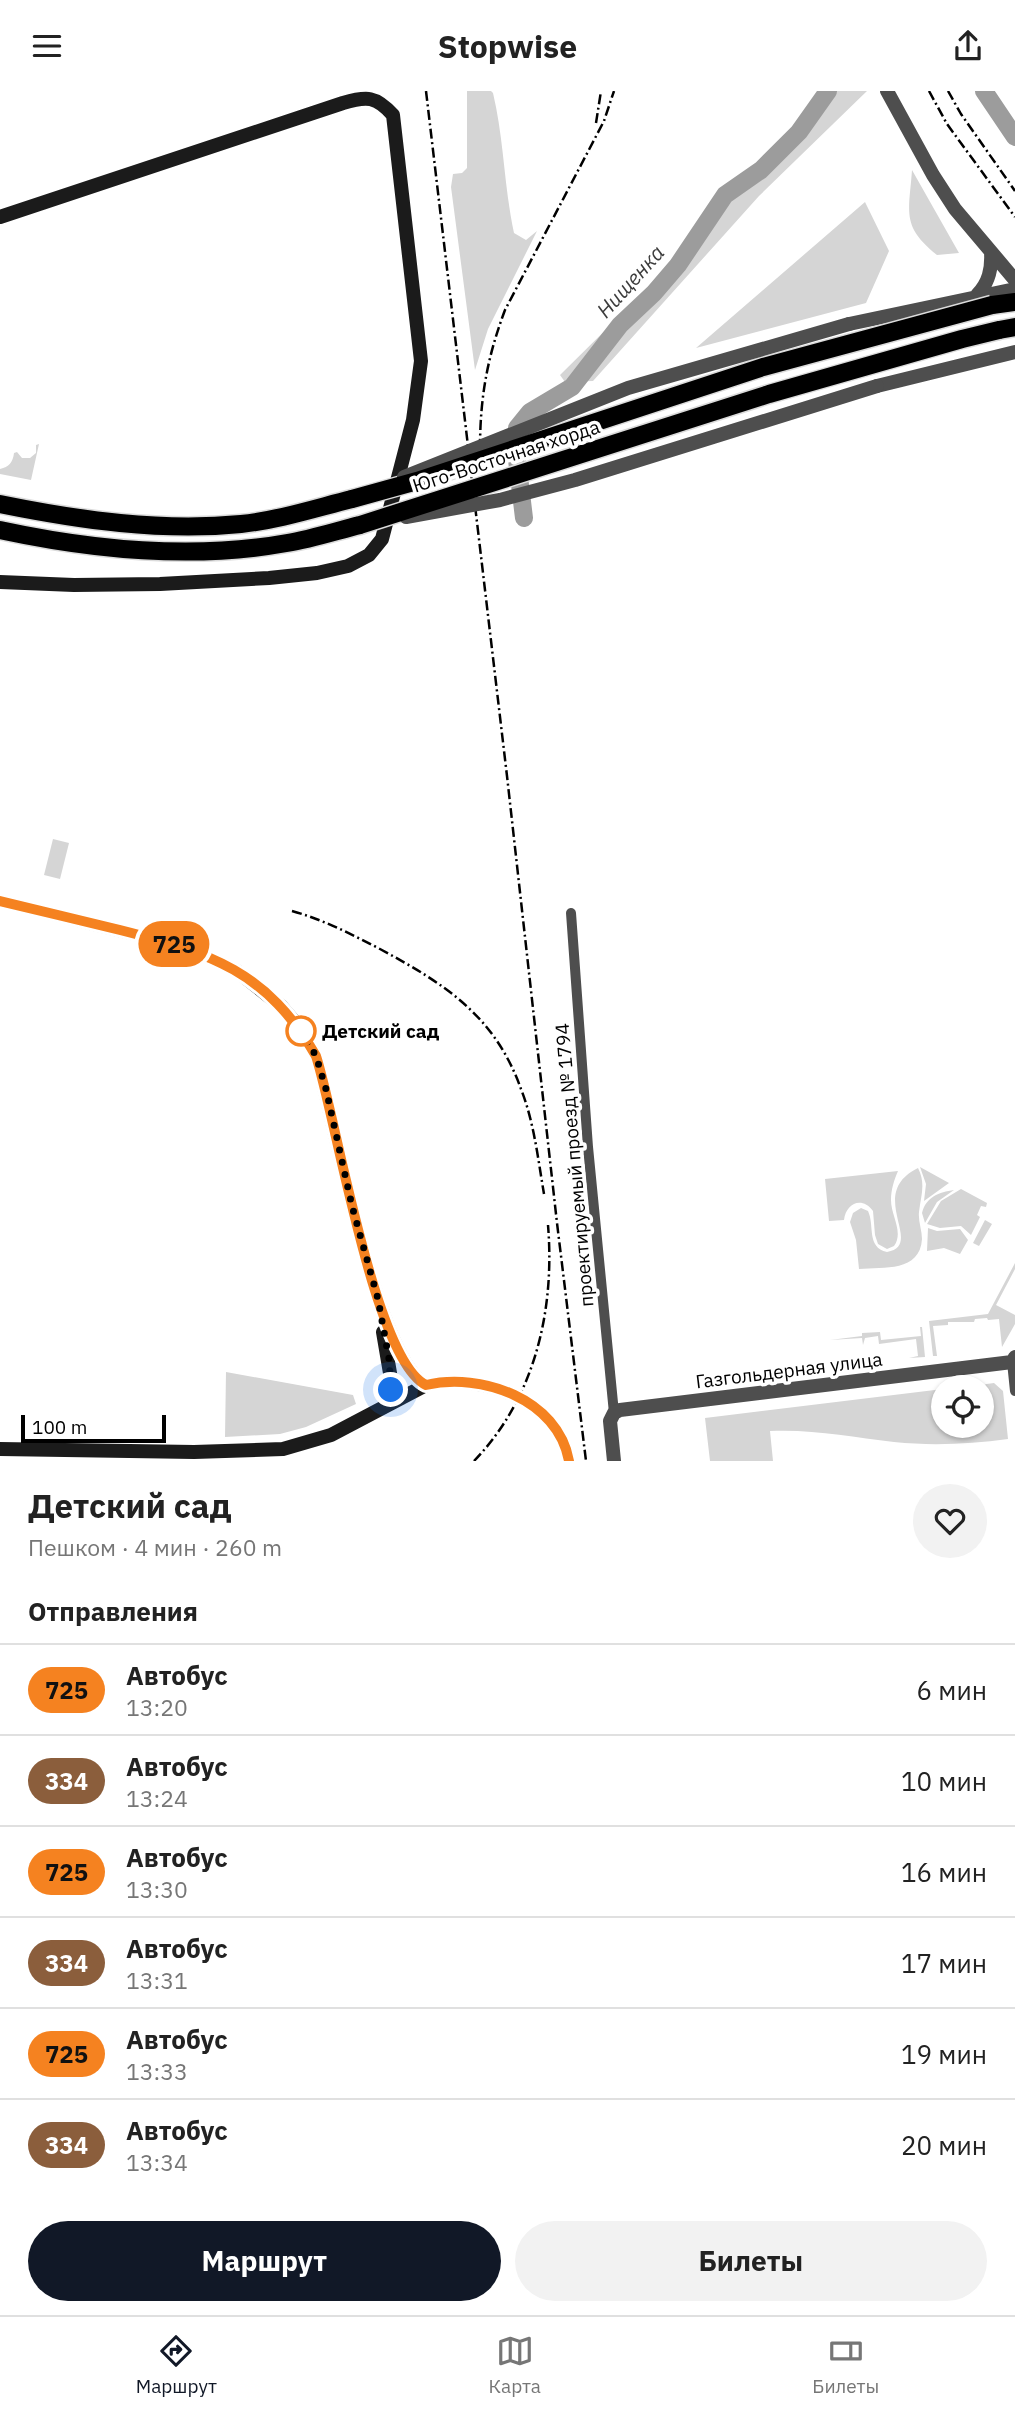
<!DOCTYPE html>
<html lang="ru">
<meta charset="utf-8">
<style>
body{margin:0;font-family:"IBM Plex Sans",sans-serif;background:#f2f2f2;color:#222;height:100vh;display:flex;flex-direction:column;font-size:26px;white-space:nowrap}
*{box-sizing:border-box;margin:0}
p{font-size:23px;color:#767676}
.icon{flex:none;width:38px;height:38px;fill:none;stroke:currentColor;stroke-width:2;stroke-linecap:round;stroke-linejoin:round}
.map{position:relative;height:1370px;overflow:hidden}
.details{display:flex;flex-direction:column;background:#fff;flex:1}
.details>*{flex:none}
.badge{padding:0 14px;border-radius:23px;font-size:24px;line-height:46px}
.tools{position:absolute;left:931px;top:1284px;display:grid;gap:14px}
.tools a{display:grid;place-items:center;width:63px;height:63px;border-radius:50%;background:#fff;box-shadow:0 2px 5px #0004;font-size:35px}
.scale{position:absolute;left:21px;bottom:18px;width:145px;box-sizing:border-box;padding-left:7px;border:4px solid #000;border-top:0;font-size:19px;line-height:24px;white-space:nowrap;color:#000;-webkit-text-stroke:5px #fff;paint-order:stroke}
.you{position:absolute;width:35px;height:35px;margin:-18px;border:5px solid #fff;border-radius:50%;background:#1a73e8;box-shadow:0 0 0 10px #1a73e833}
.map>.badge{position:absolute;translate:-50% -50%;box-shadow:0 0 0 4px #fff}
h2{padding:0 28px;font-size:26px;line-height:63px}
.round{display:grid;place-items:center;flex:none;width:74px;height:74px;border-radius:37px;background:#f2f2f2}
.headline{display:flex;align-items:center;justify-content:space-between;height:119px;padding:0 28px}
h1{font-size:33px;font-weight:800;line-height:52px}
.button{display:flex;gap:14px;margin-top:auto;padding:14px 28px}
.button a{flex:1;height:80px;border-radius:42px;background:#111827;color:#fff;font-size:28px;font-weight:800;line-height:80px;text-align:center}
.button a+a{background:#f2f2f2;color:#222}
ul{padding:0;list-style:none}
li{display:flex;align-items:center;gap:21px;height:91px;padding:0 28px;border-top:2px solid #e0e0e0}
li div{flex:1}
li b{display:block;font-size:26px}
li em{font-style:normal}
li .badge{min-width:77px;font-weight:700;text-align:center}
header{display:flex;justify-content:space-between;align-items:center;height:91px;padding:0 28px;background:#fff;font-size:32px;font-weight:800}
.dock{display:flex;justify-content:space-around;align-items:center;height:98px;border-top:2px solid #e0e0e0;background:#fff;font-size:19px;color:#767676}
.dock a{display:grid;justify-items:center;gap:4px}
.dock .selected{color:#111827}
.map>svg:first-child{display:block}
.green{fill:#d5d5d5}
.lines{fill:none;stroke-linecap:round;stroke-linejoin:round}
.river{stroke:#9c9c9c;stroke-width:18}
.primary-casing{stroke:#dbdbdb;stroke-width:21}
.minor{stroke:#4e4e4e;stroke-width:10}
.tertiary{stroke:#4e4e4e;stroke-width:14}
.secondary{stroke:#1b1b1b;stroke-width:14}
.primary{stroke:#000;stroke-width:18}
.rail{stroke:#000;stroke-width:2.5;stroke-dasharray:10 3.5 2 3.5;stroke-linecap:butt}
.primary-bridge-casing{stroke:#dbdbdb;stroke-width:21;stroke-linecap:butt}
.tertiary-bridge{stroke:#4e4e4e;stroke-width:14}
.primary-bridge{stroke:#000;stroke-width:18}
.line-casing{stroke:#fff;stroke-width:16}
.line{stroke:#f58220;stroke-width:10}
.walk{stroke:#000;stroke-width:7;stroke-dasharray:0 12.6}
.stop-dot{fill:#fff;stroke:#f58220;stroke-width:3.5}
.labels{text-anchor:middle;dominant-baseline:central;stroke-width:7;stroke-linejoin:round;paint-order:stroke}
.street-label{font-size:19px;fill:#000;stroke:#fff}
.stop-label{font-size:19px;font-weight:bold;fill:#000;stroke:#fff;text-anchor:start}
.water-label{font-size:21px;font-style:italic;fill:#3d3d3d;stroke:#fff}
</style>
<header><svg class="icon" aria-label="menu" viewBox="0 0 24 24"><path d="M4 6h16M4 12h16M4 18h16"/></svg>Stopwise<svg class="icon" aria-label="share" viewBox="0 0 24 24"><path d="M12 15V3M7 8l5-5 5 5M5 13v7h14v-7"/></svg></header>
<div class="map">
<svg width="1015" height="1370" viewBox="0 0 1015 1370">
<rect width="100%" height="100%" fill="#fff"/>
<path class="green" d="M467,0H491L493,2C504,48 504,96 514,142L526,149L537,140L488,238L475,279L451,96L453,83L462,82L467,77Z
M818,0H867L759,105L593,290L565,291L560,284L655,190L794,34Z
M912,79L959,162L937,164C901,135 909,122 912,79Z
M865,111L889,160L866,212L696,257Z
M39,353L31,389L0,383V378C9,376 13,371 14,362L17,361L22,367H30L36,362V354Z
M53,748L69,752L60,788L44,784Z
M920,1076L949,1092L924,1110L926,1093Z
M918,1077C926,1093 921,1104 919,1121C918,1130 922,1139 922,1148C920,1181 884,1176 859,1178L856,1149L850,1131L853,1122L861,1117L868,1120C875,1135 866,1156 887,1161C926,1154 865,1103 918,1077Z
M898,1080C894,1089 891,1099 891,1109C891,1125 904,1141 894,1155L887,1158L878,1153L875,1144L873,1120C862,1105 846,1112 844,1129L829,1130L825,1088Z
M961,1098L987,1112L986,1116L981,1115L977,1124L980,1126L971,1144L961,1135L940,1137L927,1133L941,1110Z
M954,1099L937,1111L925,1132L922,1122C926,1106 939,1101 954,1099Z
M985,1129L992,1133L979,1155L973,1152Z
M928,1137L937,1140L960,1138L968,1149L960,1163L944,1157L927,1160Z
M1015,1172V1178L996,1214L1015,1224V1233L1002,1256L999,1228L988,1229L987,1227L975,1228L974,1231H948V1234L933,1235L937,1265H933L929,1230L988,1223Z
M920,1236H922L925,1266L909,1267L918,1265L916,1248L879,1253L878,1245L865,1247L863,1254L862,1247L830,1249L862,1245V1242L880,1241L881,1249L921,1245Z
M226,1281L353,1304L356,1313L306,1336L280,1343L225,1346Z
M994,1292L1003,1300L1008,1348C970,1353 933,1355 894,1351C852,1346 813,1338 770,1340L773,1370H710L705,1327L943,1298V1335H982V1297H957Z"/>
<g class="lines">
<path class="river" d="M984,0L1015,46
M524,427L517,369V337L530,321L572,296L620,234L654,202L678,174L725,104L761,79L799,41L828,0"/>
<defs>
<path id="primary" d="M992,214L1015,211
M999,239L1015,236
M0,413C79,429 161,441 241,433C279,429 316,417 352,408
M0,439C93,459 193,469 287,452C312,448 336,440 360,434"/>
</defs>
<use href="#primary" class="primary-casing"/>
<path class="minor" d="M571,822L588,1056L614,1322
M1015,1271H1012L1015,1300"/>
<path class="tertiary" d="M887,0L933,84L955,118L1015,189
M977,204C989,192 992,178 991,161
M849,233L1015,198
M877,295L1015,261
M614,1370L610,1330L614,1322L620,1319L1012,1271L1015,1266"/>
<path class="secondary" d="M0,126L343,12C367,5 376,5 393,24L421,270L413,329L382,448L369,464L348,475L317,482L269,487L160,493L74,494L0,491
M0,810L151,847L191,858L237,880L281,915L299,936L316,965C335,1027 375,1268 426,1294C482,1281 558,1309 569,1370
M383,1241L391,1288L389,1313
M0,1358L194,1361L283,1358L331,1344L426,1294"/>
<use href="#primary" class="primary"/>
<path class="rail" d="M426,0L507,685L557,1132L586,1370
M929,0L947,33L1015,126
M948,0L961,23L1015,100
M596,32L601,0
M480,358C480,307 487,267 505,219L604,30L614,0
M292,820C324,829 351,843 380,858C445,893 495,925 521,998C534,1031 538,1068 544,1103
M474,1370C535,1307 555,1219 548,1134"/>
<defs>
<path id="primary-bridge" d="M352,408L417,390L763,276L992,214
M360,434L769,303L962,248L999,239"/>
</defs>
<use href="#primary-bridge" class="primary-bridge-casing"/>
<path class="tertiary-bridge" d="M404,386L628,297L849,233
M406,426L500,409L575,389L877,295"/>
<use href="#primary-bridge" class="primary-bridge"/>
</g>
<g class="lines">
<defs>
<path id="line" d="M0,810C40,820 80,829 120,839C211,862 267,880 316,965C336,1026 374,1269 426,1294C481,1281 558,1308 569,1370"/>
</defs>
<use href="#line" class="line-casing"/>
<use href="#line" class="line"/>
<path class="walk" d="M301,940L316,965L326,998L352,1115L378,1208L389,1268L391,1299"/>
</g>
<circle class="stop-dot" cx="301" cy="940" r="14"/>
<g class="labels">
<g class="street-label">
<text transform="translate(506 365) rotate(-18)">Юго-Восточная хорда</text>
<text transform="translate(574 1074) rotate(-95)">проектируемый проезд № 1794</text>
<text transform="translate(789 1279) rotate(-7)">Газгольдерная улица</text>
</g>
<g class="stop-label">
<text x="322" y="940">Детский сад</text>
</g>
<g class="water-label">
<text transform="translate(630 190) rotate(-48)">Нищенка</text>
</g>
</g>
</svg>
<div class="tools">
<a><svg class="icon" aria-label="locate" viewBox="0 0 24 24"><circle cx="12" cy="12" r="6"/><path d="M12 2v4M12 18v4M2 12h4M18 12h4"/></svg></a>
</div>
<div class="scale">100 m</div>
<div class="you" style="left:391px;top:1299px"></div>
<b class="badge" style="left:174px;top:853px;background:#f58220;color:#111">725</b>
</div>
<section class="details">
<div class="headline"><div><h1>Детский сад</h1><p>Пешком · 4 мин · 260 m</p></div><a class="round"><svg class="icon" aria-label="heart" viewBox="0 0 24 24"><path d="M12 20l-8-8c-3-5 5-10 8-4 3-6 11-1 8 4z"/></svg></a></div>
<h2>Отправления</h2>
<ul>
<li><span class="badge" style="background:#f58220;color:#111">725</span><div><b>Автобус</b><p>13:20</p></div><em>6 мин</em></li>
<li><span class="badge" style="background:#8b5e3c;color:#fff">334</span><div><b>Автобус</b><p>13:24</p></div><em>10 мин</em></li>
<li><span class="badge" style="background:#f58220;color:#111">725</span><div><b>Автобус</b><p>13:30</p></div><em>16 мин</em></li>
<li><span class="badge" style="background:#8b5e3c;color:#fff">334</span><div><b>Автобус</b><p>13:31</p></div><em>17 мин</em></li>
<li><span class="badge" style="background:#f58220;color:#111">725</span><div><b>Автобус</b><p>13:33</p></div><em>19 мин</em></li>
<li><span class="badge" style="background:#8b5e3c;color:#fff">334</span><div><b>Автобус</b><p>13:34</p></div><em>20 мин</em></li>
</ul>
<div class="button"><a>Маршрут</a><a>Билеты</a></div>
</section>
<nav class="dock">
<a class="selected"><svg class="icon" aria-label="directions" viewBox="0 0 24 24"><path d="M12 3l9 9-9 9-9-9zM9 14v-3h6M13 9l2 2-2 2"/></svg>Маршрут</a>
<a><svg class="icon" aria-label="map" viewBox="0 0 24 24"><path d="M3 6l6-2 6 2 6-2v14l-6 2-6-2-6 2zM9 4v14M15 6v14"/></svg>Карта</a>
<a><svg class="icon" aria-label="tickets" viewBox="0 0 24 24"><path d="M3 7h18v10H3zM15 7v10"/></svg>Билеты</a>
</nav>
